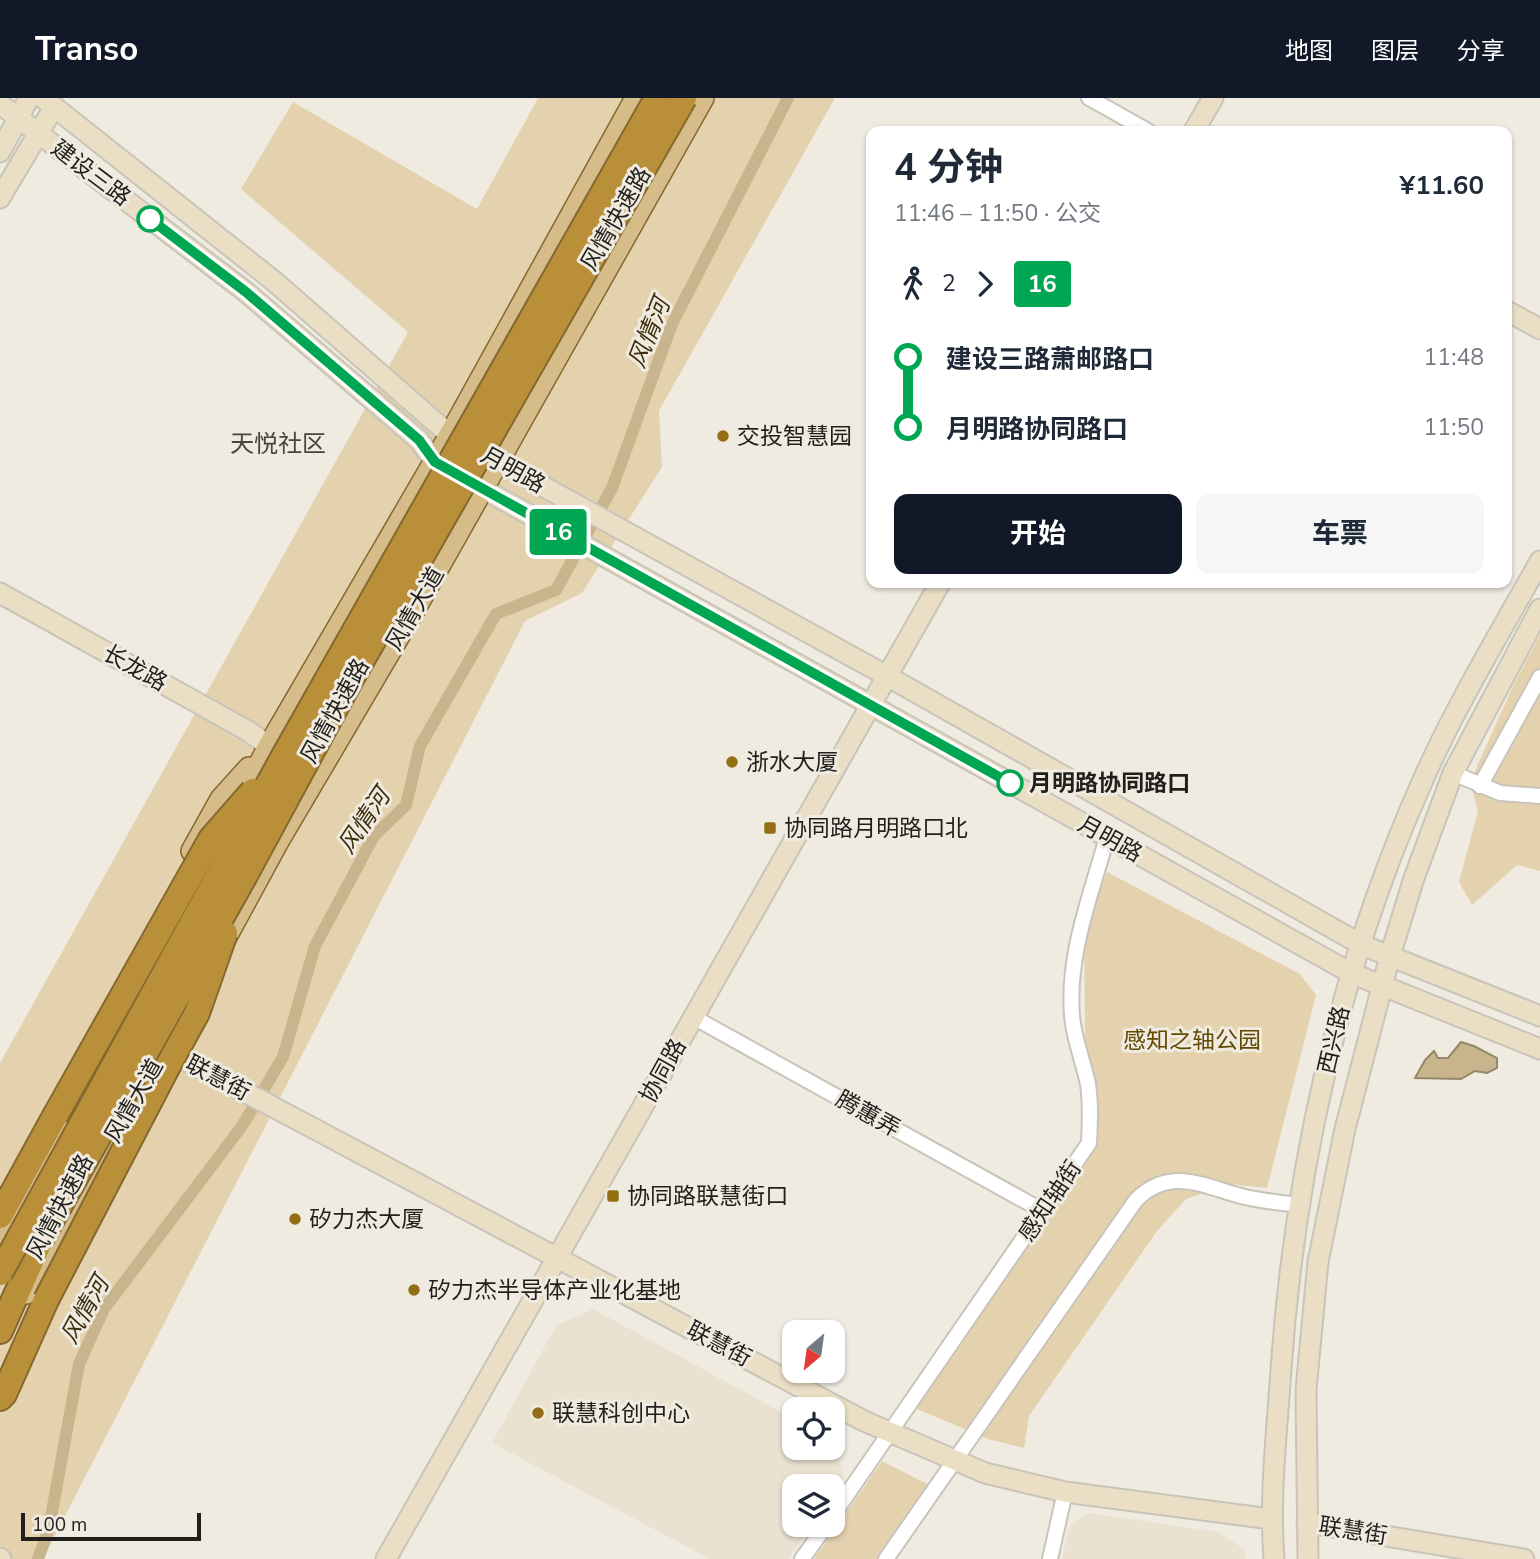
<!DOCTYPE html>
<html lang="zh">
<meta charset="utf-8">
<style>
body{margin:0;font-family:"Nunito Sans","Noto Sans SC",sans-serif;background:#f6f6f7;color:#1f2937;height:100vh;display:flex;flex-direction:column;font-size:26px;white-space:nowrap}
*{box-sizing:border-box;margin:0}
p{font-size:23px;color:#747a83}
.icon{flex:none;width:38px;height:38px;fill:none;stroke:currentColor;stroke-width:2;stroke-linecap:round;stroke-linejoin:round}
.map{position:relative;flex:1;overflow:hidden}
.side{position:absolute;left:866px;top:28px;width:646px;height:462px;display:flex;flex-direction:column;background:#fff;border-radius:14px;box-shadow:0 2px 5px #0004}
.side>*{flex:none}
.badge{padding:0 14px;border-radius:5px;font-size:24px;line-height:46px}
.needle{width:46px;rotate:209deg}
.tools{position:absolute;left:782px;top:1222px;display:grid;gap:14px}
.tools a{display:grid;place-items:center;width:63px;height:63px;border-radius:14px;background:#fff;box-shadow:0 2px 5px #0004;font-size:35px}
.scale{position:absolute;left:21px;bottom:18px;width:180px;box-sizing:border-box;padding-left:7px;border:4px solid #211f1c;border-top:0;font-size:19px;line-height:24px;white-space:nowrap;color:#211f1c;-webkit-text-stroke:5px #f0ebe1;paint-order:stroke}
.map>.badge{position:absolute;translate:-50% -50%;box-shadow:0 0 0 4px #fff}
.legs{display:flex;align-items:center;gap:10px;height:77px;padding:0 28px;font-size:23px}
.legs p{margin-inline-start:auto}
.summary{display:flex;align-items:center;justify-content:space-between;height:119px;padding:0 28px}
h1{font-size:38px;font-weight:700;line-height:52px}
.action{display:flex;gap:14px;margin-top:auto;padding:14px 28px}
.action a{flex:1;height:80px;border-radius:14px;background:#111827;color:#fff;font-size:28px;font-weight:700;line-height:80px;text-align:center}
.action a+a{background:#f6f6f7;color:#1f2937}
ul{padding:0 28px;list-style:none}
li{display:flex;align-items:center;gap:24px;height:70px;font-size:26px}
li i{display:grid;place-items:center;width:10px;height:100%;margin:0 9px;background:currentColor}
li i::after{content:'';width:18px;height:18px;margin:-9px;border:5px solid;border-radius:50%;background:#fff}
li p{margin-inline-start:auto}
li:first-child i{background:linear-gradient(#0000 50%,currentColor 0)}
li:last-child i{background:linear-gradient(currentColor 50%,#0000 0)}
header{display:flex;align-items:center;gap:42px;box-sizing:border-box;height:98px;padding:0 35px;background:#111827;color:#fff}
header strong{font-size:33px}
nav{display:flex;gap:38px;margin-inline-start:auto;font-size:24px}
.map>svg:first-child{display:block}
.built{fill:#eae1d0}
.green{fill:#e4d2af}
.water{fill:#c8b48d;stroke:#96876b;stroke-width:2}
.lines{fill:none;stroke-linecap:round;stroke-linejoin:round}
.canal{stroke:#c8b48d;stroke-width:12}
.street-casing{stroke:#c9c4ba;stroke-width:18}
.secondary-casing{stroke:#c9c4ba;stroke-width:23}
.primary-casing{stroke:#84682f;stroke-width:24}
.highway-casing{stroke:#84682f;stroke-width:28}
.street{stroke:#fff;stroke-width:14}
.secondary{stroke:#eadec4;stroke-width:19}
.primary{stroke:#d5bc88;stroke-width:21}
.highway{stroke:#b99039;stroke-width:24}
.highway-bridge-casing{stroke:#84682f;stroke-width:28;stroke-linecap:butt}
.highway-bridge{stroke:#b99039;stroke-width:24}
.line-1-casing{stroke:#fff;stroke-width:16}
.line-1{stroke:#00a651;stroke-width:10}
.stop-1-dot{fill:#fff;stroke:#00a651;stroke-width:3.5}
.poi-dot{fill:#936e15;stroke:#f0ebe1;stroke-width:2.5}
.labels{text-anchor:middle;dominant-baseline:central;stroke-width:6;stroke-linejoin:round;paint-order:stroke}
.street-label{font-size:23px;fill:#211f1c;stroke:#f0ebe1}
.poi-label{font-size:23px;fill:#211f1c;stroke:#f0ebe1;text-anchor:start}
.stop-label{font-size:23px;font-weight:bold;fill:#211f1c;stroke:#f0ebe1;text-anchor:start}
.park-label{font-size:23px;fill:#644900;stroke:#f0ebe1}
.water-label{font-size:24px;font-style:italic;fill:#3e2f0e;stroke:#f0ebe1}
.neighbourhood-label{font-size:24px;fill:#49453d;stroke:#f0ebe1}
</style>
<header>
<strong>Transo</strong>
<nav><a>地图</a><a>图层</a><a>分享</a></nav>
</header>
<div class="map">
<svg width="1540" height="1461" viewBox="0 0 1540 1461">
<rect width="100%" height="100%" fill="#f0ebe1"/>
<path class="built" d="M593,1211L794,1321V1349H833L841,1365L843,1382L833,1396V1388H794V1426H812L788,1461H710L492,1345L556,1228Z
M1088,1415L1218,1434L1244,1451L1245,1461H1062L1069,1429Z"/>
<path class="green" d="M538,0H835L659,313L662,369L582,495L525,523L43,1461H0V965L408,234L241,91L293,4L477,111Z
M1540,537V773L1517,767L1472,807L1459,784L1478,713L1470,684L1513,588Z
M1107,774L1300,876L1316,897L1267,1090L1230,1086L1186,1101L1157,1133L1029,1318L1024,1350L988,1341L917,1311L923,1296L1037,1108L1086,1037L1084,828Z
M882,1363L929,1387L878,1461H814Z"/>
<path class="water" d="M1461,944L1474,948L1497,960V970L1487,975L1475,973L1461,981L1415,980L1425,962L1434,953L1438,960H1448Z"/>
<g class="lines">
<path class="canal" d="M38,1461L49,1430L79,1266L104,1211L242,1028L283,959L315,848L374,738L406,707L420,648L496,516L556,492L612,390L672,226L788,0"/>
<defs>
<path id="street" d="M1089,0L1148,33
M1453,675L1500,695L1540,698
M1480,688L1540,579
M693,919L1043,1113
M833,1417L1089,1045C1090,1025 1091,1006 1088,986C1083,963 1074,941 1072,918C1067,856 1091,797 1107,739
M802,1461L827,1426
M886,1461L1136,1102C1170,1068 1203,1088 1241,1098C1260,1103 1281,1105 1300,1107
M1050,1461L1065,1394"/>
<path id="secondary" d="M43,0L275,184L450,337L887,578L1362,847L1540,918
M0,6L246,194L419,342L435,364L1351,875L1540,951
M1194,33L1213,0
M0,54L29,0
M0,100L54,9
M1507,213L1540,231
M0,495L248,633L269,648
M164,951L864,1323L985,1375L1065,1394L1271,1421
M1307,1425L1524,1461
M0,1460L1,1461
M386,1461L940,485
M1274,1461C1269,1398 1277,1334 1281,1271C1295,1070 1340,867 1423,682C1456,607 1500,535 1540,463
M1308,1461L1306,1292L1318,1164L1345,1031L1390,858L1414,780L1453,675L1540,511"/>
<path id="primary" d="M239,706L269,648L450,337L636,0
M192,753L221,701L249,670
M220,850L277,745L416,509L703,0
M0,1149L86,986
M27,1195L168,943"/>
<path id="highway" d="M0,1118L55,1018
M0,1233L41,1141
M0,1300L4,1296L46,1202"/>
</defs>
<use href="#street" class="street-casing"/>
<use href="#secondary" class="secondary-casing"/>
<use href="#primary" class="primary-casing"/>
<use href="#highway" class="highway-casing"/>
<use href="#street" class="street"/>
<use href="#secondary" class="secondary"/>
<use href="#primary" class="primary"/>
<use href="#highway" class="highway"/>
<defs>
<path id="highway-bridge" d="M55,1018L211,741L253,693
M41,1141L243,781L350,583L684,0
M0,1175L285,656L657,0
M46,1202L170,964L197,915L225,835"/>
</defs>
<use href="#highway-bridge" class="highway-bridge-casing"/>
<use href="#highway-bridge" class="highway-bridge"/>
</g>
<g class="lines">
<defs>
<path id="line-1" d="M150,121L246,194L419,342L435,364L1010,685"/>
</defs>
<use href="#line-1" class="line-1-casing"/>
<use href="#line-1" class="line-1"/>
</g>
<g class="stop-1-dot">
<circle cx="150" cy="121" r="12"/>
<circle cx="1010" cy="685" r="12"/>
</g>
<g class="poi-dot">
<circle cx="723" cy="338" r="7"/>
<circle cx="732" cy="664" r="7"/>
<rect x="763" y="723" width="14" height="14" rx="3.5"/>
<rect x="606" y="1091" width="14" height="14" rx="3.5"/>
<circle cx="295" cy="1121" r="7"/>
<circle cx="414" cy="1192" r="7"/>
<circle cx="538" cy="1315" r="7"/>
</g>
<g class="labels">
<g class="street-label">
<text transform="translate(91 75) rotate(37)">建设三路</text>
<text transform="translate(616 121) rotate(-60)">风情快速路</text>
<text transform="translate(513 372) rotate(29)">月明路</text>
<text transform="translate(415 511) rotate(-60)">风情大道</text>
<text transform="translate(135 570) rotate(29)">长龙路</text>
<text transform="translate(335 613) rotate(-61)">风情快速路</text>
<text transform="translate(1110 741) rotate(29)">月明路</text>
<text transform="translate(1334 942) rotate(-77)">西兴路</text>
<text transform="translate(663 973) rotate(-61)">协同路</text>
<text transform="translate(218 980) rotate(28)">联慧街</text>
<text transform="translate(134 1003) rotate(-60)">风情大道</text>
<text transform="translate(868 1016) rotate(29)">腾蕙弄</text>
<text transform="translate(1050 1103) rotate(-56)">感知轴街</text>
<text transform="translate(60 1109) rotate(-62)">风情快速路</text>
<text transform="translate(719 1246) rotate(28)">联慧街</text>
<text transform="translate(1353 1433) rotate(9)">联慧街</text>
</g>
<g class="poi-label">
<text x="737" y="338">交投智慧园</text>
<text x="746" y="664">浙水大厦</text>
<text x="784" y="730">协同路月明路口北</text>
<text x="627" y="1098">协同路联慧街口</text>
<text x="309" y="1121">矽力杰大厦</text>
<text x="428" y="1192">矽力杰半导体产业化基地</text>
<text x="552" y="1315">联慧科创中心</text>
</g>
<g class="stop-label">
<text x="1029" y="685">月明路协同路口</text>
</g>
<g class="park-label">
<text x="1192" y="942">感知之轴公园</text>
</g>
<g class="water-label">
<text transform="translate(649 235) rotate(-68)">风情河</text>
<text transform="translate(364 723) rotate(-56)">风情河</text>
<text transform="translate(85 1212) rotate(-61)">风情河</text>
</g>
<g class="neighbourhood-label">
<text x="278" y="346">天悦社区</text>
</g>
</g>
</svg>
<div class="tools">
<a><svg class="needle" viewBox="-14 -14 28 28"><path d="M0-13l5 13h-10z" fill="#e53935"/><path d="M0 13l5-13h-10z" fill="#747a83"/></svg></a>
<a><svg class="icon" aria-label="locate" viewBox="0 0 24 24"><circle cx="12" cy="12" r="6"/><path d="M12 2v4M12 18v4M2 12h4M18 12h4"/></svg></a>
<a><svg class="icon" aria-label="layers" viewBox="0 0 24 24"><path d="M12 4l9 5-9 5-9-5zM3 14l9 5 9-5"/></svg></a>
</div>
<div class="scale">100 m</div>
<b class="badge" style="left:558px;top:434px;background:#00a651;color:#fff">16</b>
<section class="side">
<div class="summary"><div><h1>4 分钟</h1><p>11:46 – 11:50 · 公交</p></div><b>¥11.60</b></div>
<div class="legs"><svg class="icon" aria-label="walk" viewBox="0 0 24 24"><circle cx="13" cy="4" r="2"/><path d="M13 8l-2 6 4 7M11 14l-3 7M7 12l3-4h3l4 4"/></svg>2<svg class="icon" aria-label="forward" viewBox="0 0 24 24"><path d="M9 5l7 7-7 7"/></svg><b class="badge" style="background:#00a651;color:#fff">16</b></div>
<ul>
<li><i style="color:#00a651"></i><b>建设三路萧邮路口</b><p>11:48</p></li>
<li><i style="color:#00a651"></i><b>月明路协同路口</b><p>11:50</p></li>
</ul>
<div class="action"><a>开始</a><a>车票</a></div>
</section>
</div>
